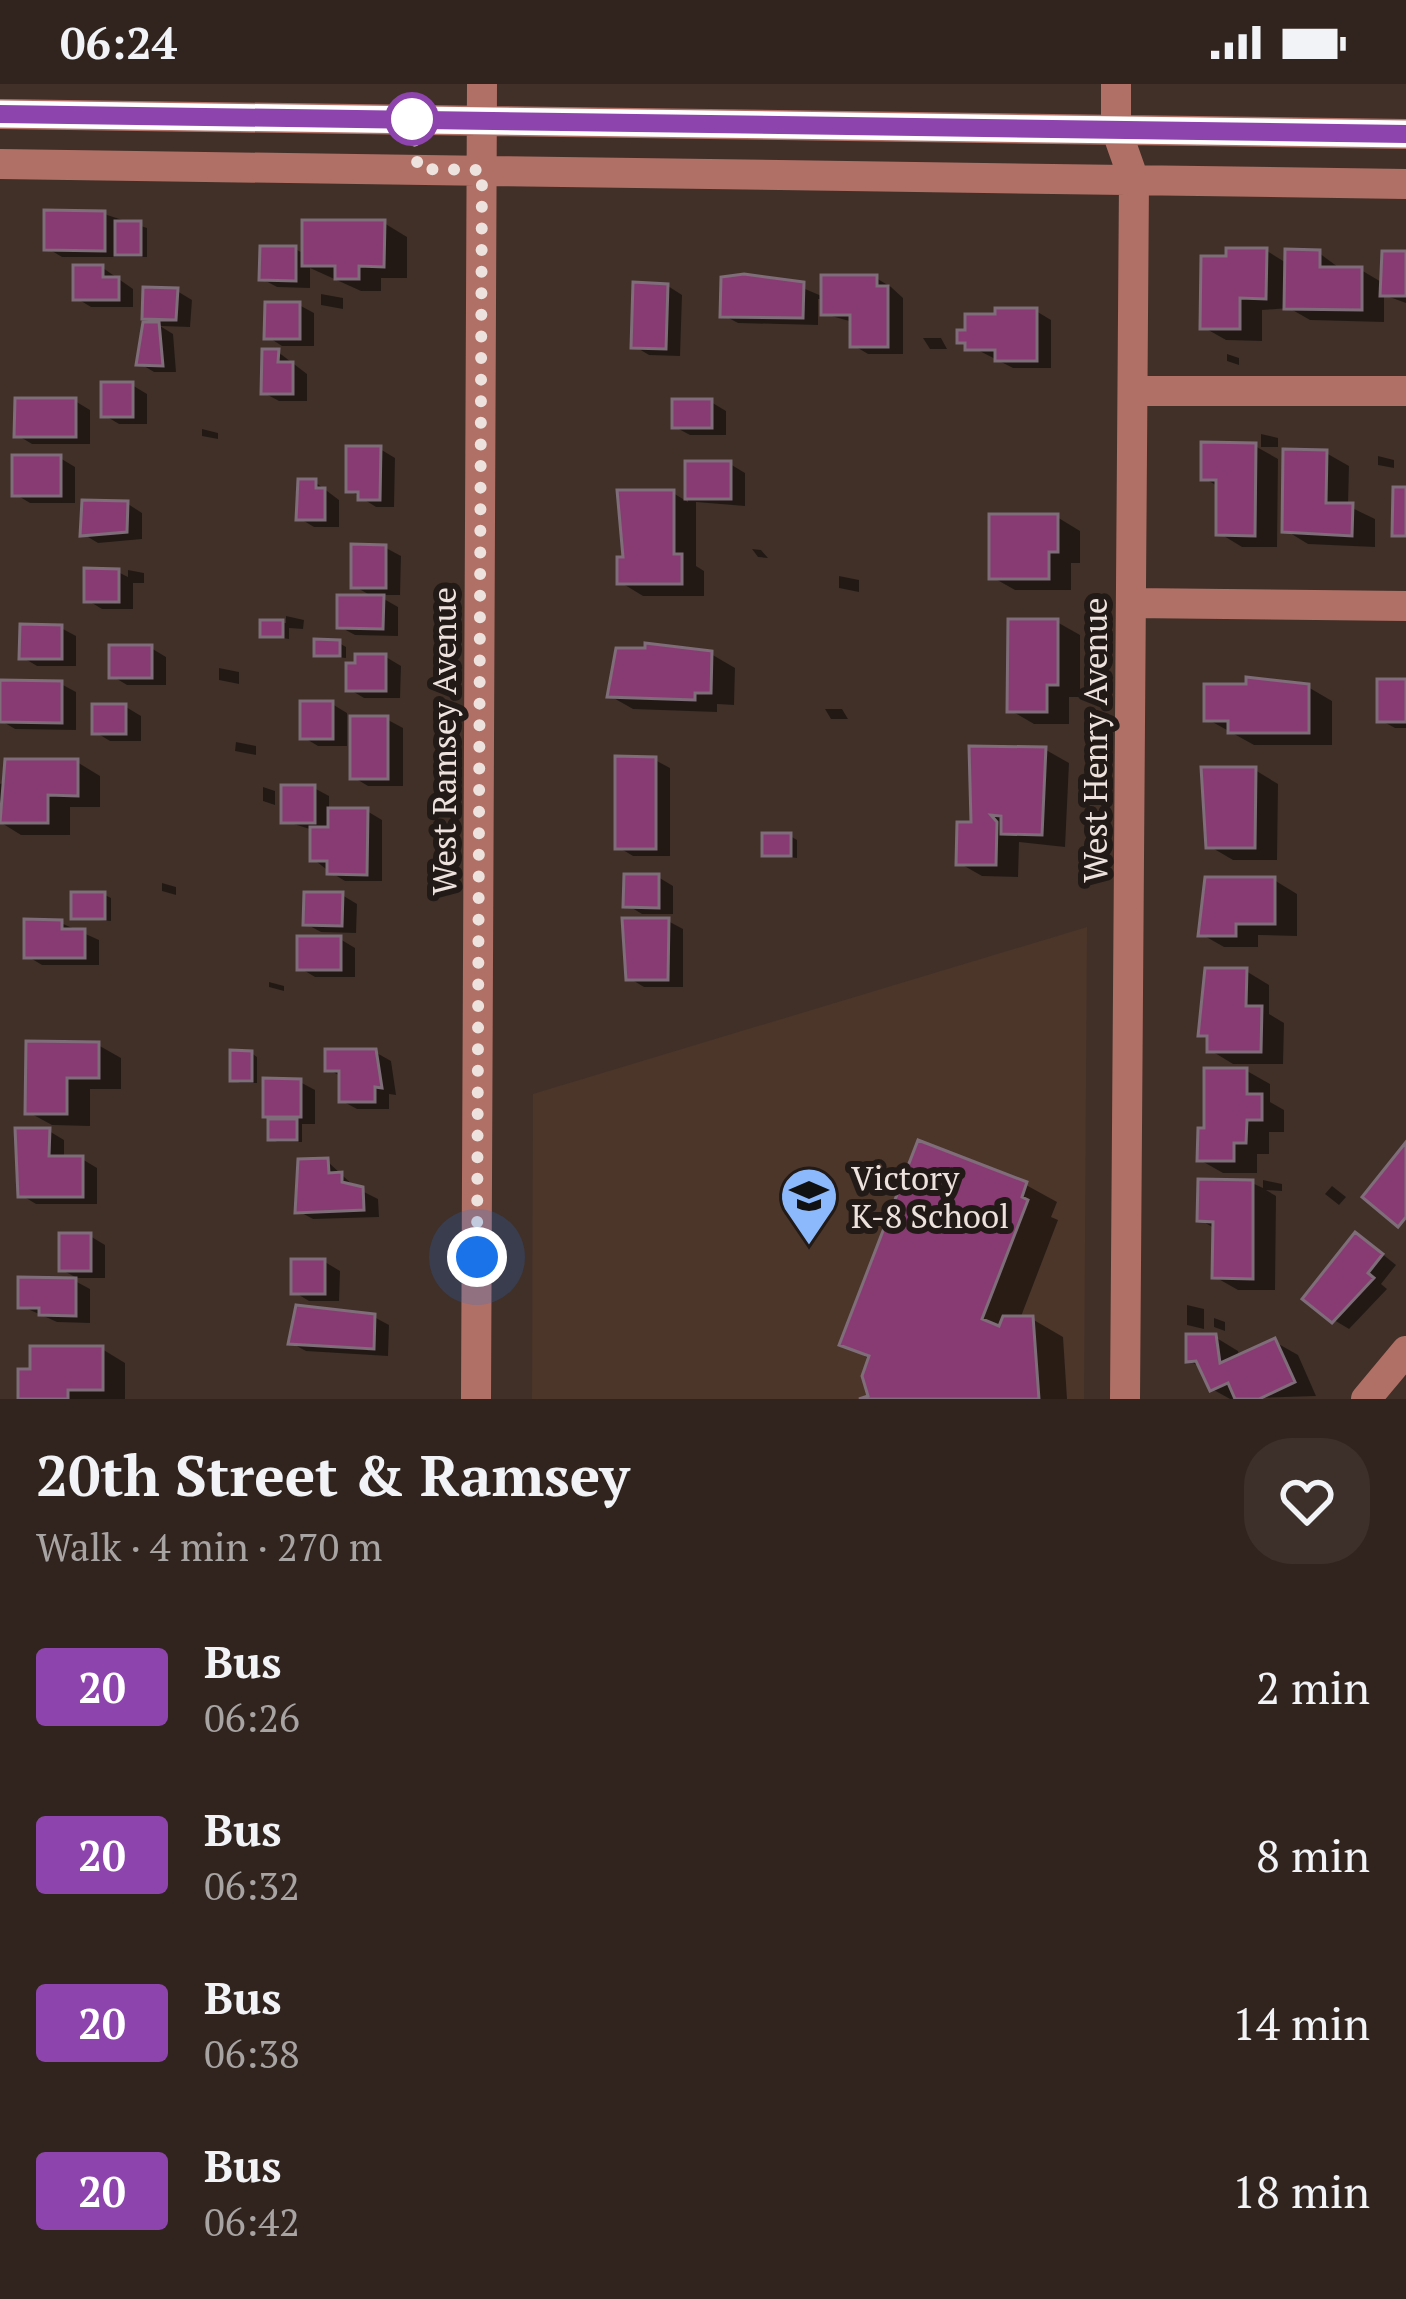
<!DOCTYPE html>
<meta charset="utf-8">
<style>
body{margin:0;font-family:"PT Serif",serif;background:#3d302b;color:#f1f3f6;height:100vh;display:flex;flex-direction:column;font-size:45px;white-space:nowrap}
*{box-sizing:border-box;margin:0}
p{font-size:39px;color:#a8a4a4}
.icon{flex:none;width:66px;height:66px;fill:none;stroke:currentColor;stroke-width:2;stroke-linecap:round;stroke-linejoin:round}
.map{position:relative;height:1315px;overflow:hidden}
.panel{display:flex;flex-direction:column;background:#31241e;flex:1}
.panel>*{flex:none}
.badge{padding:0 24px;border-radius:9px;font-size:42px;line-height:78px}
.you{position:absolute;width:60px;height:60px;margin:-30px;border:9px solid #fff;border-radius:50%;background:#1a73e8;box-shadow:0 0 0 18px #1a73e833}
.map>.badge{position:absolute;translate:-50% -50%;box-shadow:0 0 0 6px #fff}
.round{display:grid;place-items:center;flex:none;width:126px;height:126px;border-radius:48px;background:#3d302b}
.overview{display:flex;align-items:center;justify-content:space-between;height:204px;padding:0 36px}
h1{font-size:57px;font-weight:800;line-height:90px}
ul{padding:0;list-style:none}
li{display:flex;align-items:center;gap:36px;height:168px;padding:0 36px}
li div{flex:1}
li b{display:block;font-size:45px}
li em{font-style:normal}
li .badge{min-width:132px;font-weight:700;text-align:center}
.status{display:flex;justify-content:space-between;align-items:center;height:84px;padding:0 60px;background:#31241e;direction:ltr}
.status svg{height:33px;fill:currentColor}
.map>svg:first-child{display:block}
.built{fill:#4c3529}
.shadow{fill:#0007}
.building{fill:#883b72;stroke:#7f6d79;stroke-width:3}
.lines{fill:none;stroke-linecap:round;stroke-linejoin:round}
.minor{stroke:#b07066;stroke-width:30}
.line-casing{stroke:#fff;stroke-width:27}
.line{stroke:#8e44ad;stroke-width:18}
.walk{stroke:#ede2dd;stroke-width:12;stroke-dasharray:0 21.6}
.stop-dot{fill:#fff;stroke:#8e44ad;stroke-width:6}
.labels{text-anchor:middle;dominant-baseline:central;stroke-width:12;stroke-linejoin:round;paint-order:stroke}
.street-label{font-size:33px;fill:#ede2dd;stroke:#221a16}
.poi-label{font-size:33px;fill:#ede2dd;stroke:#221a16;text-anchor:start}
</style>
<div class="status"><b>06:24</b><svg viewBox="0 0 49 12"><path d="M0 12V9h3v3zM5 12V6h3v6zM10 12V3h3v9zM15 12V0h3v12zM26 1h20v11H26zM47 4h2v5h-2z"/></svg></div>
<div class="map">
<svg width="1406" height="1315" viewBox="0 0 1406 1315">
<rect width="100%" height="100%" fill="#413028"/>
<path class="built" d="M1087,843L1084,1315H532L533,1010Z"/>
<path class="shadow" d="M104,130L147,144V173H62L47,164Z
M384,139L407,153V194H381V207H361L310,184V204L277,203L262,195L295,165L305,170Z
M1267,167L1288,180L1319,169L1342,186H1361L1383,199L1406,170V219L1384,211V238L1310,236L1289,224L1262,226V257L1226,256L1203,243Z
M103,184L133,205V223H91L76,214Z
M779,194L824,213L876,194L891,203L903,214V270H868L853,261V238L824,230V215H818V241L738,239L723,231L724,196Z
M668,202L682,211L680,272L649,271L634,262Z
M177,207L192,216L190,243L160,242L173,250L176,288H154L139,279L158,241L145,233Z
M321,210L343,214V225L321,221Z
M299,221L314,229V262H282L268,253Z
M1036,227L1051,236V284H1013L960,257Z
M923,254H941L947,265H930Z
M278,268L307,290V317H279L264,309Z
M1227,270L1239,274V281L1227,277Z
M132,301L147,310V340H119L104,331Z
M75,317L90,326V360H32L17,351Z
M711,318L726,327V351H690L675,343Z
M202,345L218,349V355L202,352Z
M1261,350L1278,354V363H1261Z
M1255,362L1278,375L1277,463H1242L1219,449V403L1204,394Z
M380,365L395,374L394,423H376L349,406Z
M1326,369L1349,382L1348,422L1375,435V463L1308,460L1285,446Z
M1378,372L1394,376V384L1378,381Z
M60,374L75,383V419H30L15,410Z
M688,380H730L745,389V422L696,418V482L704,487V512H643L620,498L626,476L673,409L688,418Z
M315,398L339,416V443H314L299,434Z
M128,420L142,429V455L98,459L83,450Z
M1057,433L1080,447V479H1071V506H1015L992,493Z
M386,464L401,472L400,511H377L398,523V552L355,551L340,543L375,514L354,502Z
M752,465L761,466L768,474L758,473Z
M128,486L144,489V499H133V525H102L87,516L118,488L128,493Z
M839,492L859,496V508L839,504Z
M286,532L304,536L303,545L289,544V555L263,551V539H286Z
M1057,538L1080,551V613H1069V640H1034L1010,626Z
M61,544L76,552V582H37L22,573Z
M339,559L346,563V574L317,571Z
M151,564L166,573V601H127L112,592Z
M711,570L735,584L734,621L717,620V628L633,625L610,612Z
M386,573L401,582L400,614H364L349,605Z
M219,584L239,588V600L219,596Z
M1406,598V644H1395L1380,636Z
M61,600L76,608V646L15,645L0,636Z
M1249,603H1308L1332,617V661H1254L1207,635Z
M332,620L347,629V662H318L303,653Z
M126,623L141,632V657H110L95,648Z
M825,625H842L848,635H831Z
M388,636L403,644V702H368L353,693Z
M236,658L256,662V671L235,667Z
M1046,666L1069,679L1065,763L1019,758L1018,793L982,792L959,779L974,741Z
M655,676L670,684V772H633L618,763Z
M77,678L100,692V723H70V751H21L0,738V700Z
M1255,686L1278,700L1277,776H1233L1209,762Z
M263,703L275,707V721L263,717Z
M314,704L329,712V727H367L382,736V797H345L330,788L313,775V746L284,737Z
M790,752L797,756V774L765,770Z
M658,793L673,802V830H642L627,821Z
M1274,796L1297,810V852L1258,851V863H1224L1201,850Z
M162,799L176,803V811L162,807Z
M105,811L111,814V837L74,834Z
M342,811L357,820L356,849L321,848L306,840Z
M668,837L683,845V903H644L629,894Z
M61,839L99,856V881H42L27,872Z
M340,855L355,864V893H315L300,884Z
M1246,887L1269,901V930L1284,939L1283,980H1233L1210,966V956L1201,951Z
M269,898L284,902V907L269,903Z
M98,961L121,974V1005H90V1042L52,1041L28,1028Z
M375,968L391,977L396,1011L389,1010V1025H357L342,1017V993L328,985Z
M251,969L257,973V999H240L233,995Z
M1247,987L1270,1000V1018L1284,1026V1048H1269V1070H1257V1089H1223L1200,1076L1207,1047Z
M300,998L315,1006V1040H302V1058H277L271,1054V1034L266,1031Z
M49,1047L64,1056V1075H82L97,1084V1120H36L21,1111Z
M920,1060L1026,1101L1057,1118L1051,1133L1058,1136L1020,1235H1032L1063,1253L1067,1315H868L871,1276L843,1259Z
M327,1077L356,1104L378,1115L379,1133L313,1135L298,1127Z
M1263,1096L1282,1100V1107L1266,1106L1276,1112L1275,1206H1238L1215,1193L1216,1145L1200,1136L1252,1099L1263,1104Z
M1332,1102L1346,1113L1339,1121L1325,1110Z
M90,1152L105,1161V1194H77L62,1186Z
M1371,1161L1396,1181L1381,1200L1387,1205L1349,1245L1334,1236Z
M325,1178L340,1187L339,1217H309L294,1208Z
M75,1197L90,1205V1239L57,1238L21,1222Z
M1187,1221L1204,1225V1245L1187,1241Z
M374,1233L389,1241L388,1272L306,1267L291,1259Z
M1214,1234L1225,1238V1247L1214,1243Z
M1215,1253L1238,1267L1239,1274L1275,1258L1298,1271L1316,1312L1230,1315L1212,1305L1203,1284L1189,1277Z
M102,1265L125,1279V1315H21V1288Z"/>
<path class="building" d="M44,126L105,127V167L44,166Z
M302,136H385L384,183L359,182V195H335V182H302Z
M115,137H141V171H115Z
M260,162H296V197L259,196Z
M1226,164H1267L1266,215L1240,214V245H1200L1201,172H1226Z
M1285,165L1320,166V183H1362V226L1284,225Z
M1382,167H1406V212H1380Z
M73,181H103V193H119V216H73Z
M744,190L804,198L803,234L720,233L721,193Z
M821,191H877V202H888V263H850V231H821Z
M633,198L668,200L666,265L631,264Z
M143,203L178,204L176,236L142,235Z
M265,218H300V255H264Z
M995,224H1037V277H995V266H965V259H957V246H965V230H995Z
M143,238H159L163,282L136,281Z
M262,265H279L278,278H293V310H261Z
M101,298H133V333H101Z
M15,314H76V353H14Z
M672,315H712V344H672Z
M1201,358L1256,359L1255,452L1216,451V396H1201Z
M346,362H381L380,416H358V408H346Z
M1283,365L1327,366L1326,419H1353L1352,452L1282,448Z
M12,371H61V412H12Z
M685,377H731V415H685Z
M298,395H316V404H325V436H296Z
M1393,403H1406V452H1392Z
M617,406H674V470H682V500H617V473H623Z
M82,416L128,417L127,448L80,452Z
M989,430H1058V468H1049V495H989Z
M351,460L386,461V504H351Z
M84,484L119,485V518H84Z
M337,511H384L383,545L337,544Z
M1008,535H1058V601H1047V628H1007Z
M260,536H283V553H260Z
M20,540L62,541V575H19Z
M314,555L340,556V572H314Z
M645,559L712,567L711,609H695V616L607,613L616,564H645Z
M109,561H152V594H109Z
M355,570H386V607H346V579H355Z
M1246,593L1309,600V649H1228V637H1204V600H1246Z
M1377,595H1406V638H1377Z
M0,596L62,597V639L0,638Z
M300,617H333V655H300Z
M92,620H126V650H92Z
M350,632H388V695H350Z
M969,662L1046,663L1042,751L1001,750V732L991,731L997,738L996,781H956L957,738H971Z
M615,672L656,673V765H615Z
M5,675H78V712L48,711V739H0Z
M1201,683H1256L1255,764H1206Z
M281,701H315V739H281Z
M328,724H368L367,791L327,790V777H310V743H328Z
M762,749H791V772H762Z
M624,790H659V824L623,823Z
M1205,793H1275V840H1236V852H1198Z
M71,808H105V835H71Z
M304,808H343L342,842L303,841Z
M622,834H669L668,896H626Z
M24,835L62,836V845H85V874H24Z
M297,852H341V886H297Z
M1205,884H1247L1246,922H1262L1261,968H1207V952H1198Z
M26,957L99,958V994H67V1030H25Z
M325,965H376L382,1004L375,1003V1018H339V987H325Z
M230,966L252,967V997H230Z
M1204,984H1247V1010H1262V1036H1247L1246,1059H1234V1077H1197L1198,1044H1204Z
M263,994L301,995V1033H263Z
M268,1035H297V1056H268Z
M15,1044H50L49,1072H83V1113H18Z
M918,1056L1027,1098L1022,1113L1028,1116L982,1235L999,1242L1003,1232H1033L1039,1315H859L868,1312L862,1292L869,1272L839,1261Z
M1406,1058V1133L1398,1143L1362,1113Z
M328,1074L329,1089L342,1088V1098L363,1103L364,1126L295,1129L298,1075Z
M1198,1095L1253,1096V1195L1212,1194L1213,1138L1197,1137Z
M1355,1148L1383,1170L1368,1189L1374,1194L1332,1239L1302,1215Z
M59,1149H91V1187H59Z
M291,1175H325V1210H291Z
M18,1193L76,1194V1232L39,1231V1224H18Z
M296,1221L375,1230L374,1265L288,1260Z
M1186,1250H1216L1220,1279L1275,1254L1295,1298L1259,1315H1235L1228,1299L1210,1307L1196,1277L1186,1278Z
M30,1262H103V1306H68V1315H18V1285H30Z"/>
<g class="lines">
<path class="minor" d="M1116,0V45L1134,96L1125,1315
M0,30L1406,50
M0,80L1406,100
M1133,307H1406
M1132,519L1406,522
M476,1315L482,0
M1366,1315L1406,1267"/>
</g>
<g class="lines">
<defs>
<path id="line" d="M0,30L1406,50"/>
</defs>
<use href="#line" class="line-casing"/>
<use href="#line" class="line"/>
<path class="walk" d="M412,35L418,85L482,86L477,1173"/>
</g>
<defs>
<symbol id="school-pin" viewBox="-11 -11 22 30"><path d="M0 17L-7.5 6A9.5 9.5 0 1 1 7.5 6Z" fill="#8cb9fc" stroke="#221a16"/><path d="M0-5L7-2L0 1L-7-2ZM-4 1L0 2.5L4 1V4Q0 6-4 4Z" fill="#111"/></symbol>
</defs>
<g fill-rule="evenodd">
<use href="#school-pin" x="776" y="1079" width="66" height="90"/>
</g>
<circle class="stop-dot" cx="412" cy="35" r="24"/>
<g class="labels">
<g class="street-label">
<text transform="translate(1094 656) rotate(-90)">West Henry Avenue</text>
<text transform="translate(443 657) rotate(-90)">West Ramsey Avenue</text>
</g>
<g class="poi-label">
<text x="851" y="1093">Victory<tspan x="851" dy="38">K-8 School</tspan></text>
</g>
</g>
</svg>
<div class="you" style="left:477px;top:1173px"></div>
</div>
<section class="panel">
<div class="overview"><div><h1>20th Street &amp; Ramsey</h1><p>Walk · 4 min · 270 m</p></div><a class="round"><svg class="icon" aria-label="heart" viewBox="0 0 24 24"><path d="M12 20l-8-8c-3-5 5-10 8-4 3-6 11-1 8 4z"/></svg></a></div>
<ul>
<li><span class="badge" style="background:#8e44ad;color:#fff">20</span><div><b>Bus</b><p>06:26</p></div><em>2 min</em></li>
<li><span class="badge" style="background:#8e44ad;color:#fff">20</span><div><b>Bus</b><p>06:32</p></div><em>8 min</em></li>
<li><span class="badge" style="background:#8e44ad;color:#fff">20</span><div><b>Bus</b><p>06:38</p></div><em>14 min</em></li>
<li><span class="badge" style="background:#8e44ad;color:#fff">20</span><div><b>Bus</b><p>06:42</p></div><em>18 min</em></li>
</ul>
</section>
